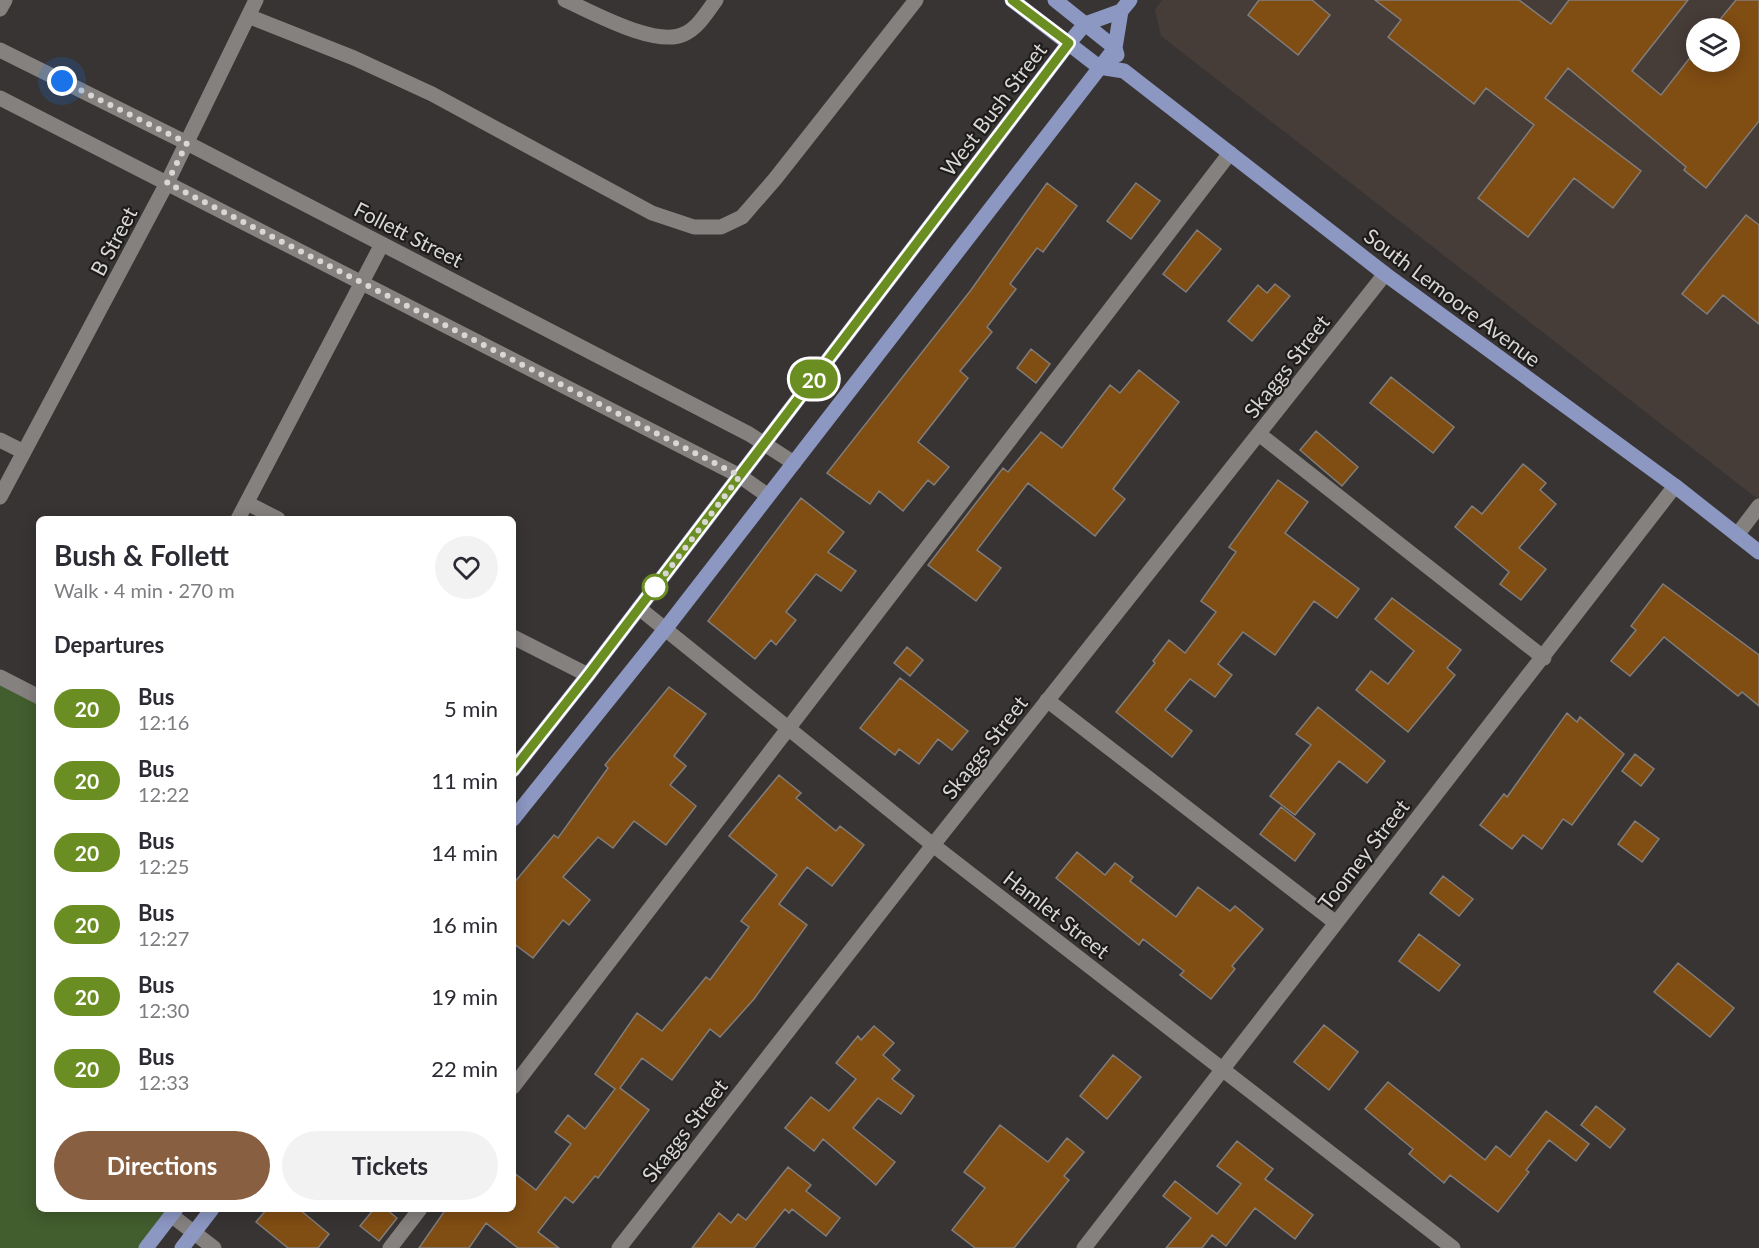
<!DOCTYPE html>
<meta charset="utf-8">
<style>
body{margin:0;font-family:Lato,sans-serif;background:#f2f2f3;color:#2b2b33;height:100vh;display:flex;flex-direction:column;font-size:22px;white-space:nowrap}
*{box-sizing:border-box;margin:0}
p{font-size:20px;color:#7c7c81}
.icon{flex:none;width:33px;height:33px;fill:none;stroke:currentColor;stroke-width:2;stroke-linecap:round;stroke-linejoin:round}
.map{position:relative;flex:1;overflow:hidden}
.details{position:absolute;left:36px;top:516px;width:480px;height:696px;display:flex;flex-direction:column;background:#fff;border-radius:9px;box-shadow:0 3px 15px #0003}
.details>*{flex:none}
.badge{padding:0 12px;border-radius:20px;font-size:21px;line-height:39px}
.buttons{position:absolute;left:1686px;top:18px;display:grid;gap:12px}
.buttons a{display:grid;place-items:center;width:54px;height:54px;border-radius:50%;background:#fff;box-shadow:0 3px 15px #0003;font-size:30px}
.you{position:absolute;width:30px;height:30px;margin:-15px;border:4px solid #fff;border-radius:50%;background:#1a73e8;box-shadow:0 0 0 9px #1a73e833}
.map>.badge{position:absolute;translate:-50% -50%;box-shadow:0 0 0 3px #fff}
h2{padding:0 18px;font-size:22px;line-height:54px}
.round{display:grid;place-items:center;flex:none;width:63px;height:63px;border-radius:32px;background:#f2f2f3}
.overview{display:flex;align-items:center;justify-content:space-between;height:102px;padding:0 18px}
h1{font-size:28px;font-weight:700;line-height:45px}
.primary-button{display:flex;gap:12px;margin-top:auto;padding:12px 18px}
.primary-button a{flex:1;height:69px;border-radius:36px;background:#895f41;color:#fff;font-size:24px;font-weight:700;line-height:69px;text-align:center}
.primary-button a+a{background:#f2f2f3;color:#2b2b33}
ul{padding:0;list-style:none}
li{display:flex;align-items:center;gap:18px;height:72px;padding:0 18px}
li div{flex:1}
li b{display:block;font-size:22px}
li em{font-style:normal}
li .badge{min-width:66px;font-weight:700;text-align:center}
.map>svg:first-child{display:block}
.built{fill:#463c38;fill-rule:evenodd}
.green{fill:#425d2e}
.building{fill:#804d13;stroke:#807d7b;stroke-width:1.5}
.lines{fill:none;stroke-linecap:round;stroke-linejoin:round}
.minor{stroke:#85817f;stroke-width:15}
.major{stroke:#8c97c2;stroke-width:15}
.line-casing{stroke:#fff;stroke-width:14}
.line{stroke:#6b8e23;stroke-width:9}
.walk{stroke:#d9d6d6;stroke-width:6;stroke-dasharray:0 10.8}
.stop-dot{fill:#fff;stroke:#6b8e23;stroke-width:3}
.labels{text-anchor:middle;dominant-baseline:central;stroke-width:4.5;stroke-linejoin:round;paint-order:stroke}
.street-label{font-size:21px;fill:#d9d6d6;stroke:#1e1c1b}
</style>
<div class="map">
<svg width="1759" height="1248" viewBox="0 0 1759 1248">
<rect width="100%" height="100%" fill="#373433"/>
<path class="built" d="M1162,0H1759V500L1161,36L1155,10ZM1696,28H1730V62H1696Z"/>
<path class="green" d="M0,677L39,697V1209H175L145,1248H0Z"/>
<path class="building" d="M1259,0H1312L1330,15L1298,55L1248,15Z
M1375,0H1519L1551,24L1569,0H1688L1632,71L1661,95L1696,50V62H1730V28H1713L1736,0H1759V121L1706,188L1684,170L1686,167L1568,68L1545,98L1641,171L1613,208L1574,178L1528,237L1478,198L1534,125L1486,88L1474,104L1388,37L1401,20Z
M1047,183L1077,206L1043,252L1037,248L1010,284L1016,289L987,327L992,332L960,371L968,378L918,442L949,467L934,485L928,480L903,511L879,491L870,504L827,473L971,290Z
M1136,183L1160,201L1131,239L1107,221Z
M1746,215L1759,225V324L1723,295L1707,314L1682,294Z
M1197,230L1221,249L1186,292L1163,274Z
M1275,284L1290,296L1252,341L1228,321L1258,285L1267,293Z
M1031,349L1050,364L1036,383L1017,368Z
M1139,370L1179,402L1113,489L1125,499L1095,536L1028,483L977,550L1001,568L976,601L928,565L1003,468L1008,472L1041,432L1062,448L1110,385L1120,393Z
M1391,377L1454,427L1433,453L1370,403Z
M1316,431L1358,467L1342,486L1300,450Z
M1523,464L1546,483L1540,490L1556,504L1519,548L1546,569L1521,600L1500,584L1509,572L1455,527L1472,506L1482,514Z
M1278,480L1308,502L1285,533L1359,589L1337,618L1314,601L1275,655L1243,632L1218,664L1232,675L1215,697L1190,679L1165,710L1192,731L1172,757L1116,712L1155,663L1153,661L1169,640L1185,653L1216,612L1201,601L1236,552L1229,547Z
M801,498L844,532L828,552L856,571L841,591L816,574L786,612L796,620L776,645L771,640L755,659L708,621Z
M1663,584L1759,655V706L1742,692L1738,696L1664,637L1630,676L1611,661L1636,630L1631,626Z
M1392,598L1461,650L1447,668L1455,675L1408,732L1356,690L1371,671L1388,684L1414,651L1375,619Z
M907,647L923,660L910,676L894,663Z
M900,678L968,731L952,750L938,739L919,764L899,749L895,755L860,728Z
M669,687L706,714L674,756L686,766L670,785L696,806L666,845L634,821L613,848L598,837L563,877L590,900L569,925L563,920L533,958L513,943V884L554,835L558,838L608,768L605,765Z
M1318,707L1385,761L1367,783L1339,761L1295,815L1270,796L1311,745L1296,734Z
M1567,713L1577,722L1580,717L1624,754L1572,825L1563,819L1542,849L1523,835L1512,849L1480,825L1504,794L1507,797Z
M1635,754L1654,769L1641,786L1622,771Z
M779,775L801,793L796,798L836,831L840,826L864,845L832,886L807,867L779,904L807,925L754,999L720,1037L710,1029L672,1080L642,1058L620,1088L649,1110L598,1178L595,1176L573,1203L565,1197L538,1232L559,1248H518L486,1223L469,1248H419L446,1209H513V1172L536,1190L571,1144L555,1132L568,1115L585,1129L615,1089L595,1074L637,1013L662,1031L706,977L710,980L749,927L741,921L777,875L729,836Z
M1281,807L1315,834L1295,861L1260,834Z
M1635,821L1659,839L1642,862L1618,844Z
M1077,852L1105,875L1115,863L1133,877L1130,881L1176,917L1198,887L1230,911L1235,906L1263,929L1232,966L1235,969L1211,999L1180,975L1184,971L1143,939L1139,945L1056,878Z
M1443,876L1473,899L1459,916L1430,893Z
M1419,934L1460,965L1439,991L1399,961Z
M1678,963L1734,1008L1710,1037L1654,992Z
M1324,1025L1358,1052L1329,1090L1294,1062Z
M874,1026L894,1043L883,1055L900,1070L892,1079L914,1096L901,1114L878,1098L853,1128L895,1162L876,1185L823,1139L814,1151L785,1128L811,1097L829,1111L856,1079L836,1063L858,1036L861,1040Z
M1113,1055L1141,1077L1107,1119L1080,1096Z
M1388,1082L1485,1160L1496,1146L1510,1157L1546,1111L1589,1144L1576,1161L1549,1140L1526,1170L1529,1172L1498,1212L1450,1175L1444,1183L1409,1154L1413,1149L1365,1109Z
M1596,1106L1625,1129L1610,1148L1581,1125Z
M1000,1125L1048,1162L1067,1138L1084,1152L1064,1176L1069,1180L1014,1248H975L952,1230L985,1188L964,1172Z
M1237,1141L1273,1169L1265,1179L1313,1215L1295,1239L1255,1208L1226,1246L1212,1235L1202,1248H1166L1191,1218L1163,1196L1175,1181L1217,1214L1241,1184L1217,1166Z
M788,1167L811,1185L806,1191L840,1218L826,1236L792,1209L789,1213L785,1209L754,1248H692L719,1213L731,1223L738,1214L746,1220Z
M267,1209H299L329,1234L318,1248H288L256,1222Z
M374,1209H386L397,1218L379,1241L360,1226Z"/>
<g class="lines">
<path class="minor" d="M565,0C592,12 656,48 684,34C698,28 707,12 716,0
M0,9L5,0
M248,16L354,58L432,94L652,213L694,227H721L742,217L775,179L916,0
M0,50L187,143L749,434L794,463
M0,98L740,476L767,495
M1259,434L1544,658
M0,440L24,452
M0,497L167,183L256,0
M247,503L278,519
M238,519L382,244
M1737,535L1759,506
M639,608L933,845L1453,1248
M513,637L588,675
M0,677L39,697
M1047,700L1336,923
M513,1087L1230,153
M171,1215L214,1248
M390,1248L420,1209
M619,1248L933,845L1385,274
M1084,1248L1675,486"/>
<path class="major" d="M1012,0L1099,67L1124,71L1385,274L1675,486L1759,552
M1055,0L1115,48L1117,55
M513,770L588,675L1069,43L1085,24L1121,11
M513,819L666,628L1115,48L1121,11L1130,0
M146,1248L176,1209
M182,1248L212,1209"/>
</g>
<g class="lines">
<defs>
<path id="line" d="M513,770L588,675L1069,43L1012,0"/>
</defs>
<use href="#line" class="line-casing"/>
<use href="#line" class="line"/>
<path class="walk" d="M62,81L187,143L167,183L740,476L654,589L655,587"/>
</g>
<circle class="stop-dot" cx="655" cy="587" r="12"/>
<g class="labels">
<g class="street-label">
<text transform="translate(993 109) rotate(-53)">West Bush Street</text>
<text transform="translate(409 234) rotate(27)">Follett Street</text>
<text transform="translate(113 241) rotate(-62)">B Street</text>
<text transform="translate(1453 297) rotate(37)">South Lemoore Avenue</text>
<text transform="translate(1286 366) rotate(-52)">Skaggs Street</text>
<text transform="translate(984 747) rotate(-52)">Skaggs Street</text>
<text transform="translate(1363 854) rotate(-52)">Toomey Street</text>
<text transform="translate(1057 914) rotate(38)">Hamlet Street</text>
<text transform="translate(684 1130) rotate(-52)">Skaggs Street</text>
</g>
</g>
</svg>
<div class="buttons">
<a><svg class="icon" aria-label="layers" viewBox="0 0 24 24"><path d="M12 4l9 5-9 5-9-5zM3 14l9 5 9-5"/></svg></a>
</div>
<div class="you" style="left:62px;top:81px"></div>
<b class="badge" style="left:814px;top:379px;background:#6b8e23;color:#fff">20</b>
<section class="details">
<div class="overview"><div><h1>Bush &amp; Follett</h1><p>Walk · 4 min · 270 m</p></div><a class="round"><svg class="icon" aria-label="heart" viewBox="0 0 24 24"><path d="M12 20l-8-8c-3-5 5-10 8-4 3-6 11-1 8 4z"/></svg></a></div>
<h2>Departures</h2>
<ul>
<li><span class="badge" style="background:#6b8e23;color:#fff">20</span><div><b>Bus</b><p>12:16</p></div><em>5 min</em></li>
<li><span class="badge" style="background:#6b8e23;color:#fff">20</span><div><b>Bus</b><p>12:22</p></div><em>11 min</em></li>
<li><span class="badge" style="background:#6b8e23;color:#fff">20</span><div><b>Bus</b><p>12:25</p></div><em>14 min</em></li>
<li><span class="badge" style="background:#6b8e23;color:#fff">20</span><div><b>Bus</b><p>12:27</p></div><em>16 min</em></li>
<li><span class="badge" style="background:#6b8e23;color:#fff">20</span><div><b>Bus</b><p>12:30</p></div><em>19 min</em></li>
<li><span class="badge" style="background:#6b8e23;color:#fff">20</span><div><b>Bus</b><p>12:33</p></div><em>22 min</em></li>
</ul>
<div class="primary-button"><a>Directions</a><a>Tickets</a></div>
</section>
</div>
